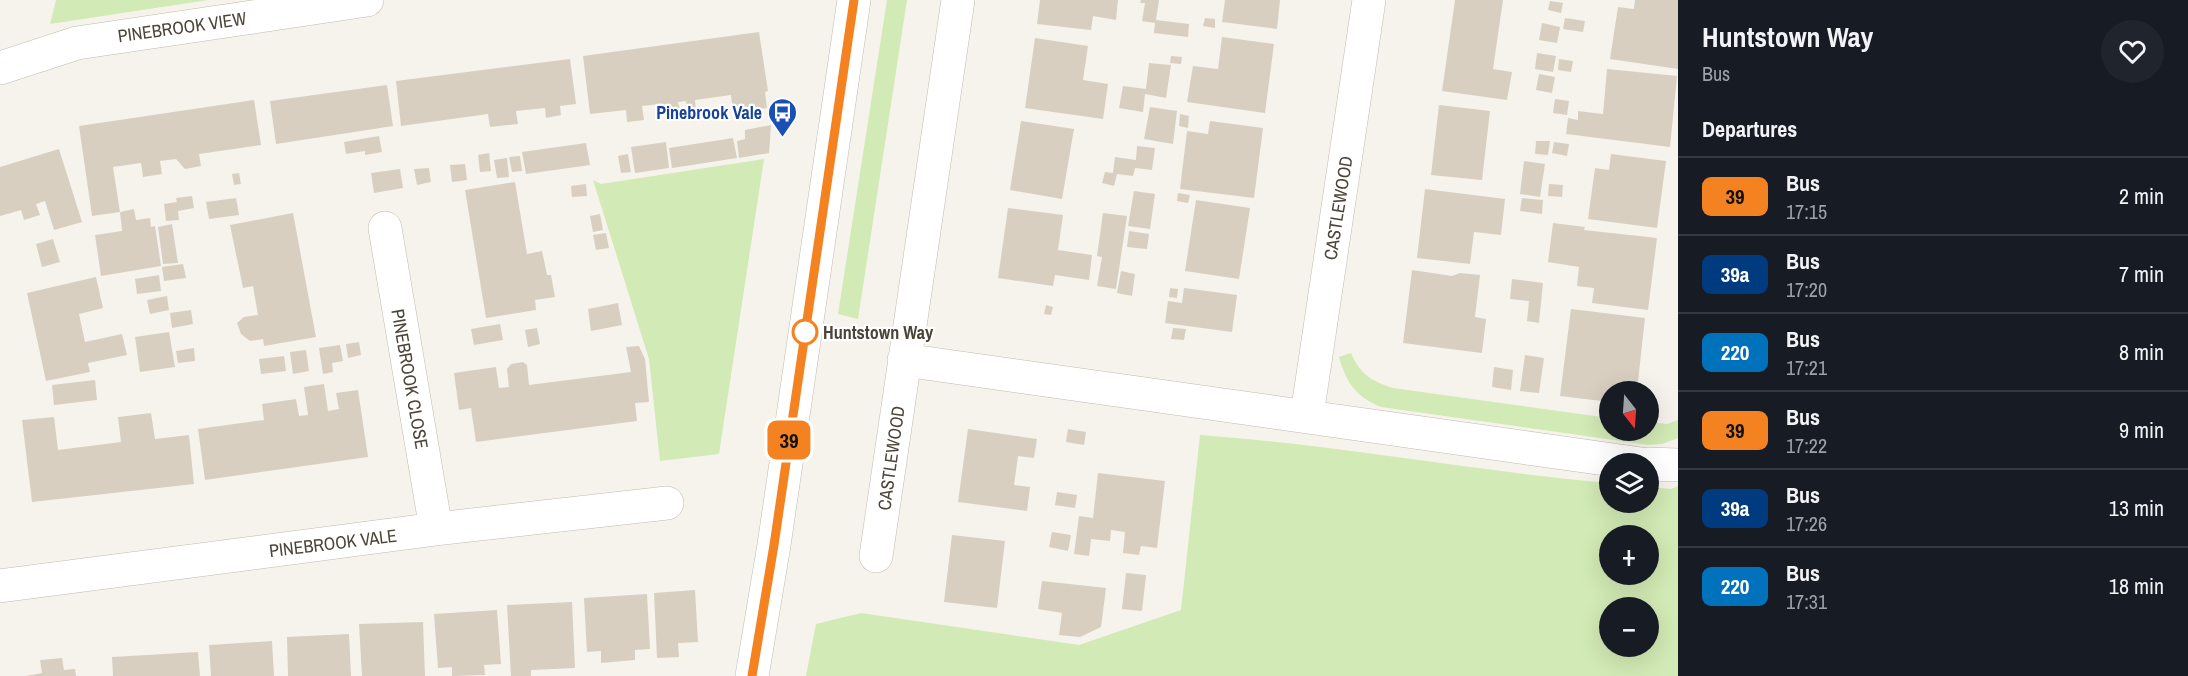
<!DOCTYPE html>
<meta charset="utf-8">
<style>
body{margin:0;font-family:"Archivo Narrow",sans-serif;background:#20242c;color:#f1f3f6;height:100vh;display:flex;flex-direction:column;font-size:22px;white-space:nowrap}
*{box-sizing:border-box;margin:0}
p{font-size:20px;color:#9ea1a6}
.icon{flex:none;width:33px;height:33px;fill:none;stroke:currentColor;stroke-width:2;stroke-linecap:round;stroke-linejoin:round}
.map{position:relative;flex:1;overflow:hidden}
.drawer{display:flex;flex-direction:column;background:#171b24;width:510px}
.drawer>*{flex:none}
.badge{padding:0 12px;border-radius:9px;font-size:21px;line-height:39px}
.needle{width:39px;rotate:163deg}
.tools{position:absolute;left:1599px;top:381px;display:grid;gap:12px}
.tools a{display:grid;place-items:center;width:60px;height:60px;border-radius:50%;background:#171b24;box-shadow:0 6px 24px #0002;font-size:30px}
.map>.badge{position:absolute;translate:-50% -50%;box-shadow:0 0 0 3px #fff}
h2{padding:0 24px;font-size:22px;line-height:54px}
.round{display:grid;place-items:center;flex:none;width:63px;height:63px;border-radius:32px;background:#20242c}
.head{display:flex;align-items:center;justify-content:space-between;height:102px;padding:0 24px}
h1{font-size:28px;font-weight:700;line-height:45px}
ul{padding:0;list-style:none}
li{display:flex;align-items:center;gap:18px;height:78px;padding:0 24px;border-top:2px solid #363941}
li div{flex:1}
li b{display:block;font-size:22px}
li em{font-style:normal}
li .badge{min-width:66px;font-weight:700;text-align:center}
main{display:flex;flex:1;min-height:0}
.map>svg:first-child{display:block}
.green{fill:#d2eab5;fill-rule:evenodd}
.building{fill:#d8cfc1}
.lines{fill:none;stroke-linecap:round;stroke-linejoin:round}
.minor-casing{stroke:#c2bbae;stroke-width:34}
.minor{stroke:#fff;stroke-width:33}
.line-casing{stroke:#fff;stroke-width:14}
.line{stroke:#f58220;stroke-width:9}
.stop-dot{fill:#fff;stroke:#f58220;stroke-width:3}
.labels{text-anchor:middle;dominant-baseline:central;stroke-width:4.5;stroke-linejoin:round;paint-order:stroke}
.street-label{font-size:18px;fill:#4b4439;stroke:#fff}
.transit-label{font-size:18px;font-weight:bold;fill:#164399;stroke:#fff;text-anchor:end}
.stop-label{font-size:18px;font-weight:bold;fill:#4b4439;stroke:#fff;text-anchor:start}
</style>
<main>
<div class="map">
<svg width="1678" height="676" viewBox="0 0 1678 676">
<rect width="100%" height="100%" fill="#f6f3ec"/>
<path class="green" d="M56,0H208L50,24Z
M887,0H907L858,319L838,314Z
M764,159L719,454L660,461L649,359L593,180L601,184Z
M1351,353C1360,374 1371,381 1393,388L1609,418L1610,430H1648L1649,422L1667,424L1678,420V438L1662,444L1649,445L1381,407C1356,397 1346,382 1339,357Z
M1200,435C1337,445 1473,471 1609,483L1610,502H1648L1649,487L1671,489L1678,486V676H806L816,624L861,613L1079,645L1181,610ZM1610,536H1648V574H1610ZM1610,608H1648V646H1610Z"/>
<path class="building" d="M1040,0H1118L1116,20L1093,16L1091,30L1037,24Z
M1141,0H1159L1156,20L1189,24L1188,37L1154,33L1155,23L1142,21L1145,3H1140Z
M1225,0H1280L1277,29L1222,22Z
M1455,0H1503L1493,69L1512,72L1507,100L1442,91Z
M1635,0H1678V69L1610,59L1618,7L1634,9Z
M1550,1L1563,3L1561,13L1548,10Z
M1205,18L1215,19V28L1203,26Z
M1565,18L1585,21L1583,32L1563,29Z
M1542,23L1560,27L1557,43L1539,40Z
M759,32L768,91L765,92L767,108L733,112L731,95L695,100L696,112L688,113L686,101L678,102L680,110L661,113L660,104L642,106L644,120L627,122L626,110L590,114L583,56Z
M1222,37L1274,44L1265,113L1187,102L1193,66L1218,69Z
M1035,38L1088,46L1083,80L1108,84L1103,119L1025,108Z
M1537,53L1556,56L1553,72L1535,69Z
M1171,56L1182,57L1181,64L1170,63Z
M570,59L576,104L560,106L561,115L546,118L545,108L516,111L518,124L490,127L488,114L401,126L396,81Z
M1559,59L1573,61L1571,72L1558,70Z
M1149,63L1171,65L1166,98L1145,94L1143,112L1119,108L1123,86L1146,89Z
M1607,69L1677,76L1670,147L1566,134L1568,118L1578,120V111L1603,114Z
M1539,74L1555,77L1552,93L1536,90Z
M387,85L393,126L276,144L270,101Z
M1555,99L1569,101L1567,115L1553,113Z
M254,100L261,145L199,154L201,166L185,169L176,159L160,161L162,174L143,177L141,163L113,167L120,212L92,216L79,126Z
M1439,105L1490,111L1482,180L1431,175Z
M1150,107L1177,111L1173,144L1144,139Z
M1180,114L1189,116L1188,128L1179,126Z
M1021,121L1074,129L1062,199L1010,190Z
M1210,121L1263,128L1254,198L1180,189L1187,131L1208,134Z
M771,125L769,153L739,158L737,141L745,139V130Z
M379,136L382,152L365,155V151L346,154L344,142Z
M733,138L737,158L672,168L669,148Z
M1536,141H1550L1548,155L1535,154Z
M666,142L669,168L635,173L631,147Z
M1554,142L1569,144L1567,156L1552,153Z
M586,143L590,165L526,174L522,152Z
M1137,146L1155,148L1152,170L1135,168L1133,176L1117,174L1114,186L1102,183L1105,172L1113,173L1115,157L1136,160Z
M59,149L82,222L54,230L45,201L36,204L40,215L24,220L21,210L0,216V167Z
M489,153L491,171L480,172L478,155Z
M628,154L631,172L621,173L618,156Z
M1611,154L1666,161L1657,228L1588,219L1595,168L1609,170Z
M520,156L522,171L512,172L509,157Z
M507,158L509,177L497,178L494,160Z
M1524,161L1545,164L1540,197L1520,194Z
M465,164L467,180L452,182L450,165Z
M429,168L431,182L417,185L414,169Z
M400,169L403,188L374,193L371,173Z
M239,173L241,184L234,185L232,174Z
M515,182L527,254L542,251L547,275H551L555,297L535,300L536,310L486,318L465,190Z
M586,184L587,196L572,197L571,186Z
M1549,184L1563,185L1562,197L1548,196Z
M1425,189L1505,199L1501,235L1474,232L1470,264L1417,258Z
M1134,191L1155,194L1150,229L1128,226Z
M1178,193L1190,195L1188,203L1177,201Z
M192,196L194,208L178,211L179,220L166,221L164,204L177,202L176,198Z
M236,198L239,215L209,219L206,202Z
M1522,198L1543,200L1542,214L1520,211Z
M1196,200L1250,208L1239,279L1185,271Z
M1008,208L1063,215L1058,250L1092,255L1089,280L1055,275L1053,286L998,278Z
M134,209L136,220L150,218L151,227L155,226L161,266L101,276L95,235L122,231L120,212Z
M293,213L316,337L264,346L263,339L250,341L241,334L237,323L244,317L258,315L253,286L243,288L230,225Z
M1103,213L1127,216L1116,289L1097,286L1102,257L1097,256Z
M600,214L603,230L593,232L590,216Z
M1553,223L1585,227L1584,230L1657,238L1648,310L1592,303L1594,288L1577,286L1579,267L1548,262Z
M172,224L178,263L163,264L158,227Z
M1129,231L1149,234L1147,249L1127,247Z
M606,233L609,248L596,250L593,235Z
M53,239L60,262L42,267L36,244Z
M183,264L186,278L164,281L162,267Z
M1412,270L1452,276L1460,273L1480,275L1475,317L1486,319L1482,353L1403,343Z
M1121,271L1135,274L1132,296L1117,293Z
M159,275L161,291L137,294L135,279Z
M96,277L103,308L79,314L85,342L122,334L127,355L88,363L90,372L46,381L27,293Z
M1512,279L1543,283L1539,323L1527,321L1529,301L1510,299Z
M1170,288L1178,289L1177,298L1169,297Z
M1184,288L1237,295L1232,332L1165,323L1168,301L1182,303Z
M167,296L169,310L150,314L147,300Z
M618,303L622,325L591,331L588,309Z
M1046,305L1053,307L1051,315L1044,314Z
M1571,309L1645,318L1637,391L1613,388V392H1610V402L1560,396Z
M191,310L193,324L172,328L170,313Z
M500,324L503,340L474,345L471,329Z
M537,328L540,344L528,347L525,330Z
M1173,328L1186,329L1184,340L1171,339Z
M169,332L175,367L140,372L135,337Z
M359,342L361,355L348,358L346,344Z
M340,345L343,361L332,363L333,372L323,374L319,348Z
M639,346L645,359L649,402L635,403L637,421L476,442L471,408L459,410L454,373L496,367L499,388L509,387L507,369L511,364L523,362L527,365L529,385L631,372L626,347Z
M194,348L195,361L178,363L176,351Z
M306,350L309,371L293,374L290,352Z
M1525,355L1544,358L1539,393L1520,391Z
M284,356L286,371L261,374L259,359Z
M1494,367L1513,370L1511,390L1492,387Z
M95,380L97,400L54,405L52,385Z
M324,384L328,411L339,409L336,393L358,390L368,457L205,480L198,429L264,420L262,404L296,399L299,416L308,415L304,387Z
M151,413L155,439L189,435L194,484L32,502L22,420L54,417L58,450L121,442L118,417Z
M968,429L1037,439L1034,458L1018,456L1014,485L1030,487L1027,511L958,502Z
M1068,429L1086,432L1084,445L1066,442Z
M1098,473L1165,481L1157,548L1141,546L1139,555L1123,553L1125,532L1111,530L1110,541L1091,539L1089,556L1074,554L1079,516L1093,518Z
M1057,492L1077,495L1075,508L1055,505Z
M1052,532L1071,535L1068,551L1049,547Z
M952,535L1005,541L997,608L944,602Z
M1126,573L1146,575L1142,611L1122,609Z
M1042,581L1106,588L1101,627L1080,637L1059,635L1062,613L1038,609Z
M695,590L698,642L678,643L679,657L657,658L654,593Z
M647,594L650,649L635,650V660L601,663V651L587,652L584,598Z
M572,602L575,668L531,670V676H511L507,605Z
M497,610L501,664L484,665L485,675L452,676V667L438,668L434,614Z
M423,622L425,676H362L359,624Z
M349,634L351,676H288L287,637Z
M272,641L274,676H211L209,645Z
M198,652L200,676H113L112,657Z
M62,658L64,670L75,669L76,676H26L42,673L40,660Z"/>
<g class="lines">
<defs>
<path id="minor" d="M0,68L77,43L367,0
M385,228L436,529
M904,360L1641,464
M1307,415L1369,0
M1648,464L1678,465
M876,556L958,0
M0,586L436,529L667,503
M752,676L774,545L854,0"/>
</defs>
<use href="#minor" class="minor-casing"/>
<use href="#minor" class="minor"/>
</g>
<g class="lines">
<defs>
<path id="line" d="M752,676L774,545L854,0"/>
</defs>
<use href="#line" class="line-casing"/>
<use href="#line" class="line"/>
</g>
<defs>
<symbol id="bus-pin" viewBox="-11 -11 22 30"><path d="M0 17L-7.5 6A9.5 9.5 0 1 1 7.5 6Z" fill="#1a4fb4" stroke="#fff"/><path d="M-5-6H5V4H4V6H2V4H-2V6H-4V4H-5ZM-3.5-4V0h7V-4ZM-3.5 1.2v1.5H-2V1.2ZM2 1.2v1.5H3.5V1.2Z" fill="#fff"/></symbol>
</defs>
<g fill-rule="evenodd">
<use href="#bus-pin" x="766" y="96" width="33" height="45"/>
</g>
<circle class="stop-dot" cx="805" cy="332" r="12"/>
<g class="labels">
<g class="street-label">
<text transform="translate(182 27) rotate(-8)">PINEBROOK VIEW</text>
<text transform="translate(1338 208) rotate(-81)">CASTLEWOOD</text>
<text transform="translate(410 379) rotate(80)">PINEBROOK CLOSE</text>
<text transform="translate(891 458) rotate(-82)">CASTLEWOOD</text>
<text transform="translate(333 543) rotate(-7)">PINEBROOK VALE</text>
</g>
<g class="transit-label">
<text x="762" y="112">Pinebrook Vale</text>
</g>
<g class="stop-label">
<text x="823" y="332">Huntstown Way</text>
</g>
</g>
</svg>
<div class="tools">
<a><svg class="needle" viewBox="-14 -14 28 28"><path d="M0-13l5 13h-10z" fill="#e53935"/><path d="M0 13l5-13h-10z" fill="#9ea1a6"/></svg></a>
<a><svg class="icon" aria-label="layers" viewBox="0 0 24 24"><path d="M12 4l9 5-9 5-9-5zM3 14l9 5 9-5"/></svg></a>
<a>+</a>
<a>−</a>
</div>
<b class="badge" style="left:789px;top:440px;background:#f58220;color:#111">39</b>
</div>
<section class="drawer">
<div class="head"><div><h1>Huntstown Way</h1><p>Bus</p></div><a class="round"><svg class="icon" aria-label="heart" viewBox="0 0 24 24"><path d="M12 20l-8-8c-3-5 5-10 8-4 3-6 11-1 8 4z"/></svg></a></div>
<h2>Departures</h2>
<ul>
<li><span class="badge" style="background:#f58220;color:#111">39</span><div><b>Bus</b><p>17:15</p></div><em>2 min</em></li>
<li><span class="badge" style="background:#003b80;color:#fff">39a</span><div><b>Bus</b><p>17:20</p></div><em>7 min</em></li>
<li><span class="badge" style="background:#0072bc;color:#fff">220</span><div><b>Bus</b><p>17:21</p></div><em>8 min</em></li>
<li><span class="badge" style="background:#f58220;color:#111">39</span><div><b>Bus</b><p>17:22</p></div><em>9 min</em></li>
<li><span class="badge" style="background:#003b80;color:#fff">39a</span><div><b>Bus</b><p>17:26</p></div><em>13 min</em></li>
<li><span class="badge" style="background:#0072bc;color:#fff">220</span><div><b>Bus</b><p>17:31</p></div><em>18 min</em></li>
</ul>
</section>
</main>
